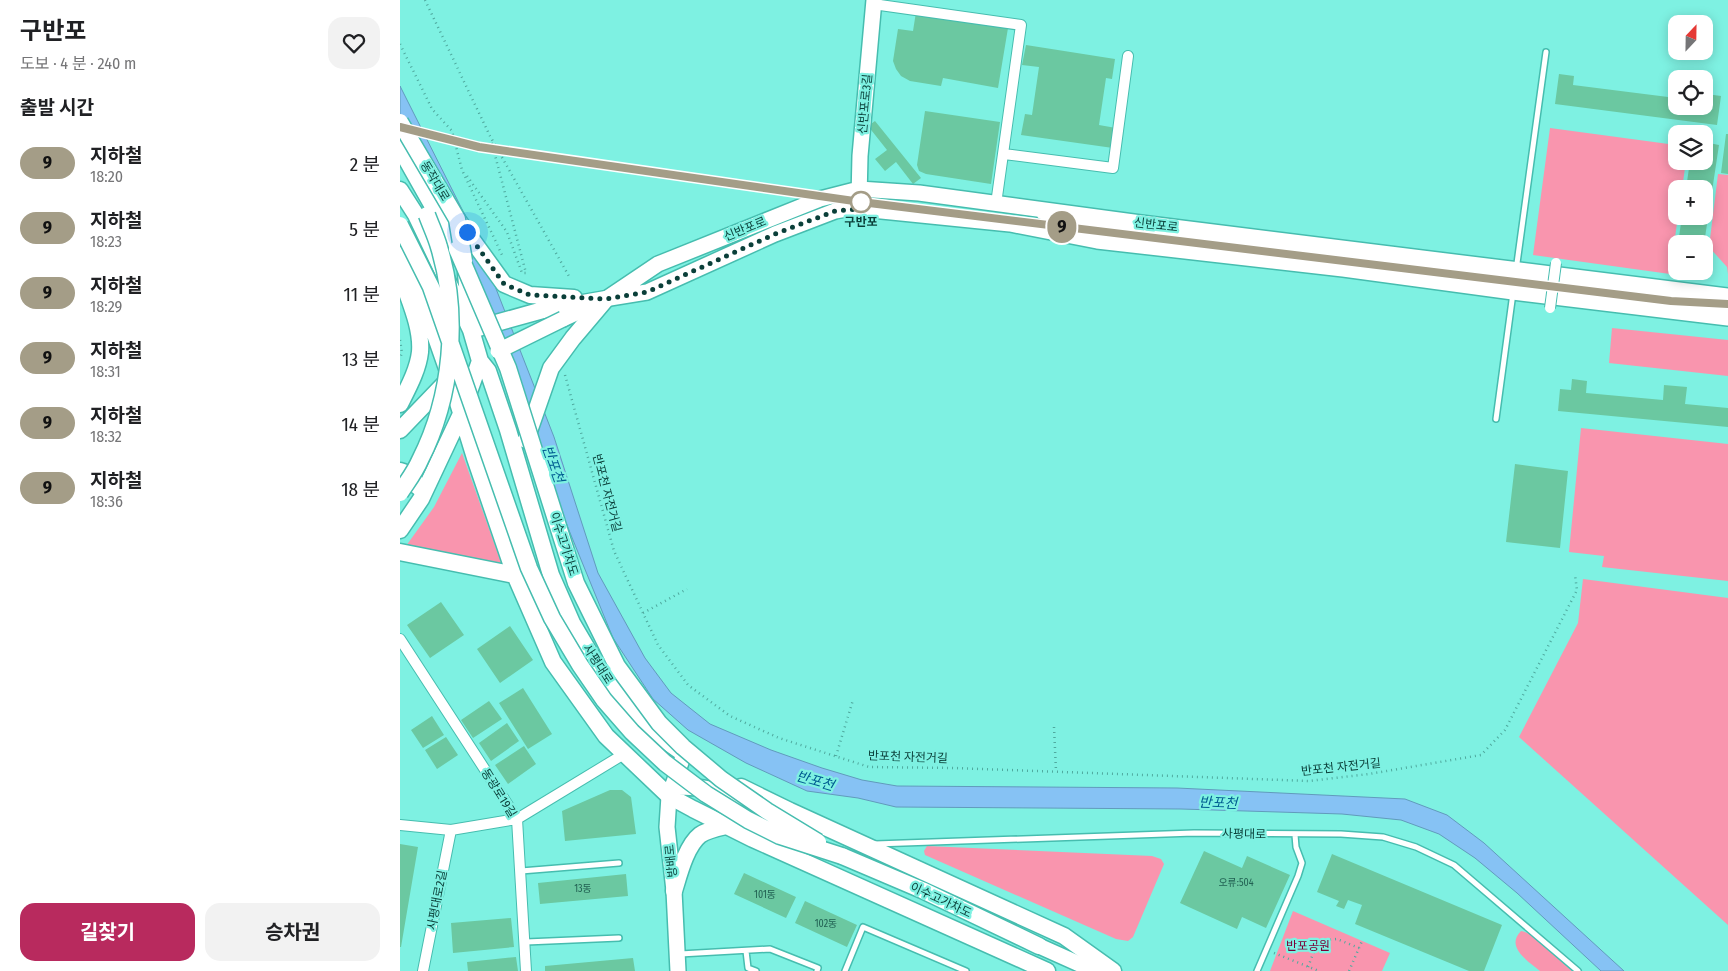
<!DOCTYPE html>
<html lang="ko">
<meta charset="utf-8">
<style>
body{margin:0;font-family:"Fira Sans Condensed","Noto Sans KR",sans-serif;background:#f2f2f2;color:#202124;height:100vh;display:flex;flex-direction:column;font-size:19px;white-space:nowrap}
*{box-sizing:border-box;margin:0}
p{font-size:16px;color:#757577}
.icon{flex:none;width:28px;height:28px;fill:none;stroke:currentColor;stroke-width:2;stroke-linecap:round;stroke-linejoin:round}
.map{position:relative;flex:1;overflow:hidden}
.details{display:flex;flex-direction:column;background:#fff;width:400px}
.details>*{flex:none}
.badge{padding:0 10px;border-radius:16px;font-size:18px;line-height:32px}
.needle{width:32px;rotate:22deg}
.tools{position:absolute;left:1268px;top:15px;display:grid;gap:10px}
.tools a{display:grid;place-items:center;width:45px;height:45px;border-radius:10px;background:#fff;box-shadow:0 2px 12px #0003;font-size:25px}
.you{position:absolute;width:25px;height:25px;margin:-12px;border:4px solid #fff;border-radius:50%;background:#1a73e8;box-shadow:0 0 0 8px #1a73e833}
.map>.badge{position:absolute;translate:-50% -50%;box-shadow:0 0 0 2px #fff}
h2{padding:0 20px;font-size:19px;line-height:45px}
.round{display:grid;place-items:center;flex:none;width:52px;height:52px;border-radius:15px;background:#f2f2f2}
.head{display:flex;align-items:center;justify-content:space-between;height:85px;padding:0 20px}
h1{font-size:24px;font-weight:700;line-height:38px}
.primary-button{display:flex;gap:10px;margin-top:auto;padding:10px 20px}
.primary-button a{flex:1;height:58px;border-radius:15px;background:#b82a5e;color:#fff;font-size:20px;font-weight:700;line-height:58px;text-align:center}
.primary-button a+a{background:#f2f2f2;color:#202124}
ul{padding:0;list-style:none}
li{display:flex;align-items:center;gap:15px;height:65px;padding:0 20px}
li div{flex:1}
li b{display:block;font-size:19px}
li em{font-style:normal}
li .badge{min-width:55px;font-weight:700;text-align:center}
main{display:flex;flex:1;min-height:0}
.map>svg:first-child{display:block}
.green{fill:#f995ae}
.water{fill:#86c2f4;stroke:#619bbc}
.building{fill:#6bc8a1}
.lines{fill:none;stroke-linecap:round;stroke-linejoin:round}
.lane-casing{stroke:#46bdaf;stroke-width:8}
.street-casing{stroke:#46bdaf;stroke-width:12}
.secondary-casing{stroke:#46bdaf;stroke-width:18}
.primary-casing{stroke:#46bdaf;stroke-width:19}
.path{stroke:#4fa99e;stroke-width:2.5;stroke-dasharray:1 4;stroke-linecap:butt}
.lane{stroke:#fff;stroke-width:5}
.street{stroke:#fff;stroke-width:10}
.secondary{stroke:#fff;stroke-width:15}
.primary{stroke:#fff;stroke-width:16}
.street-bridge-casing{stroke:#46bdaf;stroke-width:12;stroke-linecap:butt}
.secondary-bridge-casing{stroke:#46bdaf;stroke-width:18;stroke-linecap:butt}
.primary-bridge-casing{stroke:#46bdaf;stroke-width:19;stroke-linecap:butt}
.street-bridge{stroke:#fff;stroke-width:10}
.secondary-bridge{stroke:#fff;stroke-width:15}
.primary-bridge{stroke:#fff;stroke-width:16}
.line-casing{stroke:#fff;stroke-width:11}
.line{stroke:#a49d87;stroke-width:8}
.walk{stroke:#0a3f39;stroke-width:5;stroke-dasharray:0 9}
.stop-dot{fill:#fff;stroke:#a49d87;stroke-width:2.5}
.labels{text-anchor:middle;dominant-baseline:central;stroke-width:4.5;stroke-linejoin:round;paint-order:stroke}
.number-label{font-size:10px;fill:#226153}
.street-label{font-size:12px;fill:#0a3f39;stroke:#7ef1e2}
.stop-label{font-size:12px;font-weight:bold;fill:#0a3f39;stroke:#7ef1e2}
.park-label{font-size:12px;fill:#7b0037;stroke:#7ef1e2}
.water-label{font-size:14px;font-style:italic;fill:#015c91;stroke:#7ef1e2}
</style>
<main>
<section class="details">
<div class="head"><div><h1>구반포</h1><p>도보 · 4 분 · 240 m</p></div><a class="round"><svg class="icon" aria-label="heart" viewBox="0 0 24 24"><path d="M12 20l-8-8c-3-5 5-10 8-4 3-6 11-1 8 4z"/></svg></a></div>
<h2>출발 시간</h2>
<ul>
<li><span class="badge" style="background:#a49d87;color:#111">9</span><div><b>지하철</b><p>18:20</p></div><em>2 분</em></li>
<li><span class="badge" style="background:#a49d87;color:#111">9</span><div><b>지하철</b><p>18:23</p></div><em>5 분</em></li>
<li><span class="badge" style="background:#a49d87;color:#111">9</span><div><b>지하철</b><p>18:29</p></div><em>11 분</em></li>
<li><span class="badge" style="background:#a49d87;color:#111">9</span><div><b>지하철</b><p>18:31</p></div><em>13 분</em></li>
<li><span class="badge" style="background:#a49d87;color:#111">9</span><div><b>지하철</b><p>18:32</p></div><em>14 분</em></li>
<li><span class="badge" style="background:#a49d87;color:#111">9</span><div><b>지하철</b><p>18:36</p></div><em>18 분</em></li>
</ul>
<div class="primary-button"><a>길찾기</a><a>승차권</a></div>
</section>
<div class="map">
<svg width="1328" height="971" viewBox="0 0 1328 971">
<rect width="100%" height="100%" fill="#7ef1e2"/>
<path class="green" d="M1150,128L1276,145V161H1286L1282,189H1276V216H1278L1270,274L1133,255Z
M1318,174L1328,175V274L1327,267L1309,247Z
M1212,328L1328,340V376L1209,363Z
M1181,428L1328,444V581L1202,567L1204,556L1169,552Z
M62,453L103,568L6,546L34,507Z
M1183,579L1328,598V925L1119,737L1178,623Z
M527,846L752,856L761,859L764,864L733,937L728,941L716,939L525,855L524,851Z
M893,911L990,953L982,971H870Z
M1121,931C1134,932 1161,961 1172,971H1140C1128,961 1105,947 1121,931Z"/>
<path class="water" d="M0,86L75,235L154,437L198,573L245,658L271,693L310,724L371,750L422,768L462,780L497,786L777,788L1005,799L1047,815L1084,843L1224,971H1201L1117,893L1075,858L1039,834L1001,820L942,814L781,809L496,807L458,798L407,791L346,763L288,730L253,699L213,638L0,116Z"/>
<path class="building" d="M516,12L608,28L598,88L543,78L541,86L510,81L501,76L496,69L493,61L498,29L513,31Z
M626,45L715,59L712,79L706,78L699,125L716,128L713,148L621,135L625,114L632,115L639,67L622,65Z
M1159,74L1174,76L1173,85L1276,98V106H1304L1306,94L1321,96L1317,125L1155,104Z
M525,111L600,122L591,184L526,174L519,171L517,165Z
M475,121L521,178L513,184L496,162L485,171L475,159L487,150L468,126Z
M1326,134H1328V174L1321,173Z
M1304,142L1319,145L1304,244H1278L1282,216H1304V189H1286L1290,161H1304Z
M1172,379L1187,381L1186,393L1263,400L1264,385L1287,387L1285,404L1328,408V427L1158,411L1160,389L1171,390Z
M1115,464L1168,471L1160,548L1106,542Z
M41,602L64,635L30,658L7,625Z
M110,626L133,660L100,683L77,649Z
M123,688L152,734L128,749L99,703Z
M89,701L102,719L73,738L61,720Z
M32,716L44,735L23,748L11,730Z
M107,723L119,741L91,761L79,743Z
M46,737L58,755L37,769L25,750Z
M124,746L136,764L108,784L95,765Z
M210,790H222L231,797L236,834L165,841L162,811Z
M0,844L18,847L1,947H0Z
M804,851L842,868L847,856L890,875L866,928L842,917L837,929L780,903Z
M932,854L1102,925L1084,971H1069L955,924L962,905L948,900L944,909L936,906L939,901L917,892Z
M344,873L396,897L386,918L334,894Z
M226,874L228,896L140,904L138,883Z
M405,901L457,925L447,947L395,923Z
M111,918L114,947L53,953L51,923Z
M116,957L118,971H68L67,962Z
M233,958L235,971H145V966Z"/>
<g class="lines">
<defs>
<path id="lane" d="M640,216L650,219L961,260
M640,224L659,223
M871,251L895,256
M892,255L1328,309
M960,259L1080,273
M1078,273L1154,282
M1114,285L1146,52
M1096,419L1113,293
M475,844L794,833L941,834L983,837L1016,847L1054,865L1178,971
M121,871L219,863
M126,942L219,938
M346,951L348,968L356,971
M280,954L370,949L418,968L417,971
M445,971L463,927L566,971
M857,971L898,876L902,863L896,847L895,835"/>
<path id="street" d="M473,4L621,25L596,204
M604,154L713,168L728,56
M0,639L117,819L126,971
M0,825L51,830L117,819L224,754
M23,971L51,830"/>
<path id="secondary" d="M459,198L460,156L474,0
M210,298L247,292L375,234L435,211L452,208L610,224L697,241L943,269L1113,292L1328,318
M163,319L206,299L258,264L420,199L459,189L519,193L741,223L1328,296
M639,946L695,971
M278,971L274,891L267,827L269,796L284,754"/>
<path id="primary" d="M0,148L57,249
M0,190L16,215L71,330L143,310L206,299
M57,219L104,284L130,295L174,298
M0,255L25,306L50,377L75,458L115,575L153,662L206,736L269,796L293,809L353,839L647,971
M80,361L88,371L108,430L151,575L172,623L202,674L247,728L283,753
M0,404C8,388 18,370 20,352C22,327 9,300 1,276
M0,430L50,378
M126,440L151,368L173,338L206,299
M0,471C8,473 15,479 18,487
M0,530L21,499L61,414L80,361L71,330L66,273
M0,552L115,575
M341,787L390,811L664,936L713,971
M271,788C298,783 326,794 352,801
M442,856L522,890L639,946
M274,891C279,875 286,846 300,835C307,830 317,828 326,826"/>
</defs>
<use href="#lane" class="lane-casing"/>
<use href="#street" class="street-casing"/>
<use href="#secondary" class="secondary-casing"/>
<use href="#primary" class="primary-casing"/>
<path class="path" d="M25,0L90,136L170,278
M0,44L32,109L52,131L62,170L103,257
M67,176L107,232L122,273H126L91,140
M0,340L2,353L0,358
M165,375L214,551L258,645L288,685L330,716L379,738L469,767L554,768L909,781L969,774L1081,755L1105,730L1177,590L1175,575
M243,613L287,589
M654,727L656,771
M436,756L453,700
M874,953L919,971
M908,967L918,941L937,939L959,948
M949,971L962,941"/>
<use href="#lane" class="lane"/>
<use href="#street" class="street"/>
<use href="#secondary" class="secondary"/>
<use href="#primary" class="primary"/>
<defs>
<path id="street-bridge" d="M1150,308L1156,263"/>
<path id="secondary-bridge" d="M98,351L163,319"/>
<path id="primary-bridge" d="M0,122L57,219L64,261
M0,225L31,287L129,568L152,618L180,665L204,700L232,732L265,763L306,794L348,820L380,836L442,856
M57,249L108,368L176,583L217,666L259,723L283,747L321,779L367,811L418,842
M0,493C7,482 15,472 20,460C52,397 60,316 39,247C36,236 31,226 27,215"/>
</defs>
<use href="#street-bridge" class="street-bridge-casing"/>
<use href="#secondary-bridge" class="secondary-bridge-casing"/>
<use href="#primary-bridge" class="primary-bridge-casing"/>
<use href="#street-bridge" class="street-bridge"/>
<use href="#secondary-bridge" class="secondary-bridge"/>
<use href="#primary-bridge" class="primary-bridge"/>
</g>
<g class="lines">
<defs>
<path id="line" d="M0,127L79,147L461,202L1271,301L1328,304"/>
</defs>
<use href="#line" class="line-casing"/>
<use href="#line" class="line"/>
<path class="walk" d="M67,232L104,284L130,295L206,299L247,292L375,234L435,211L458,209L461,202"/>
</g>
<circle class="stop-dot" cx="461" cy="202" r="10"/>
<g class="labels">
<g class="number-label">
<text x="836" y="883">오류:504</text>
<text x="183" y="889">13동</text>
<text x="365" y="895">101동</text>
<text x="426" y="924">102동</text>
</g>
<g class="street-label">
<text transform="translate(465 104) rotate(-85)">신반포로3길</text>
<text transform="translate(35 181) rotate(59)">동작대로</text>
<text transform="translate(756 225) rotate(7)">신반포로</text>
<text transform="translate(345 229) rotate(-22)">신반포로</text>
<text transform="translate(207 493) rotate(75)">반포천 자전거길</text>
<text transform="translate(164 544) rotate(72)">이수고가차도</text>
<text transform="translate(198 664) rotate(57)">사평대로</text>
<text transform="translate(508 757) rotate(2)">반포천 자전거길</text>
<text transform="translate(941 767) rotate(-6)">반포천 자전거길</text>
<text transform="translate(99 793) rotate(58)">동광로19길</text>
<text transform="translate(844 834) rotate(1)">사평대로</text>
<text transform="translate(271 861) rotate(-96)">방배로</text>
<text transform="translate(37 900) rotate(-79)">사평대로2길</text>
<text transform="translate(541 900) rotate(25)">이수고가차도</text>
</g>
<g class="stop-label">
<text x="461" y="222">구반포</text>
</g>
<g class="park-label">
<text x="908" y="946">반포공원</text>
</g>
<g class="water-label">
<text transform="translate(153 464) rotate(70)">반포천</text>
<text transform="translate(415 781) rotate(16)">반포천</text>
<text transform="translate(818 803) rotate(2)">반포천</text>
</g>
</g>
</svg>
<div class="tools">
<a><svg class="needle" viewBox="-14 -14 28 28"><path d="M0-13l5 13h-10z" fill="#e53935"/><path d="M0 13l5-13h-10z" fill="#757577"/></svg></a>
<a><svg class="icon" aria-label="locate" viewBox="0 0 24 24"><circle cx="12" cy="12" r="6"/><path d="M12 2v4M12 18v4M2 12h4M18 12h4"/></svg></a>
<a><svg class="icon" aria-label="layers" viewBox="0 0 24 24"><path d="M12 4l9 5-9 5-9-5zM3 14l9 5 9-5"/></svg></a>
<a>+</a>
<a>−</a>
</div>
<div class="you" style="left:67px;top:232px"></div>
<b class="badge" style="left:662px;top:227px;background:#a49d87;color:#111">9</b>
</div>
</main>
